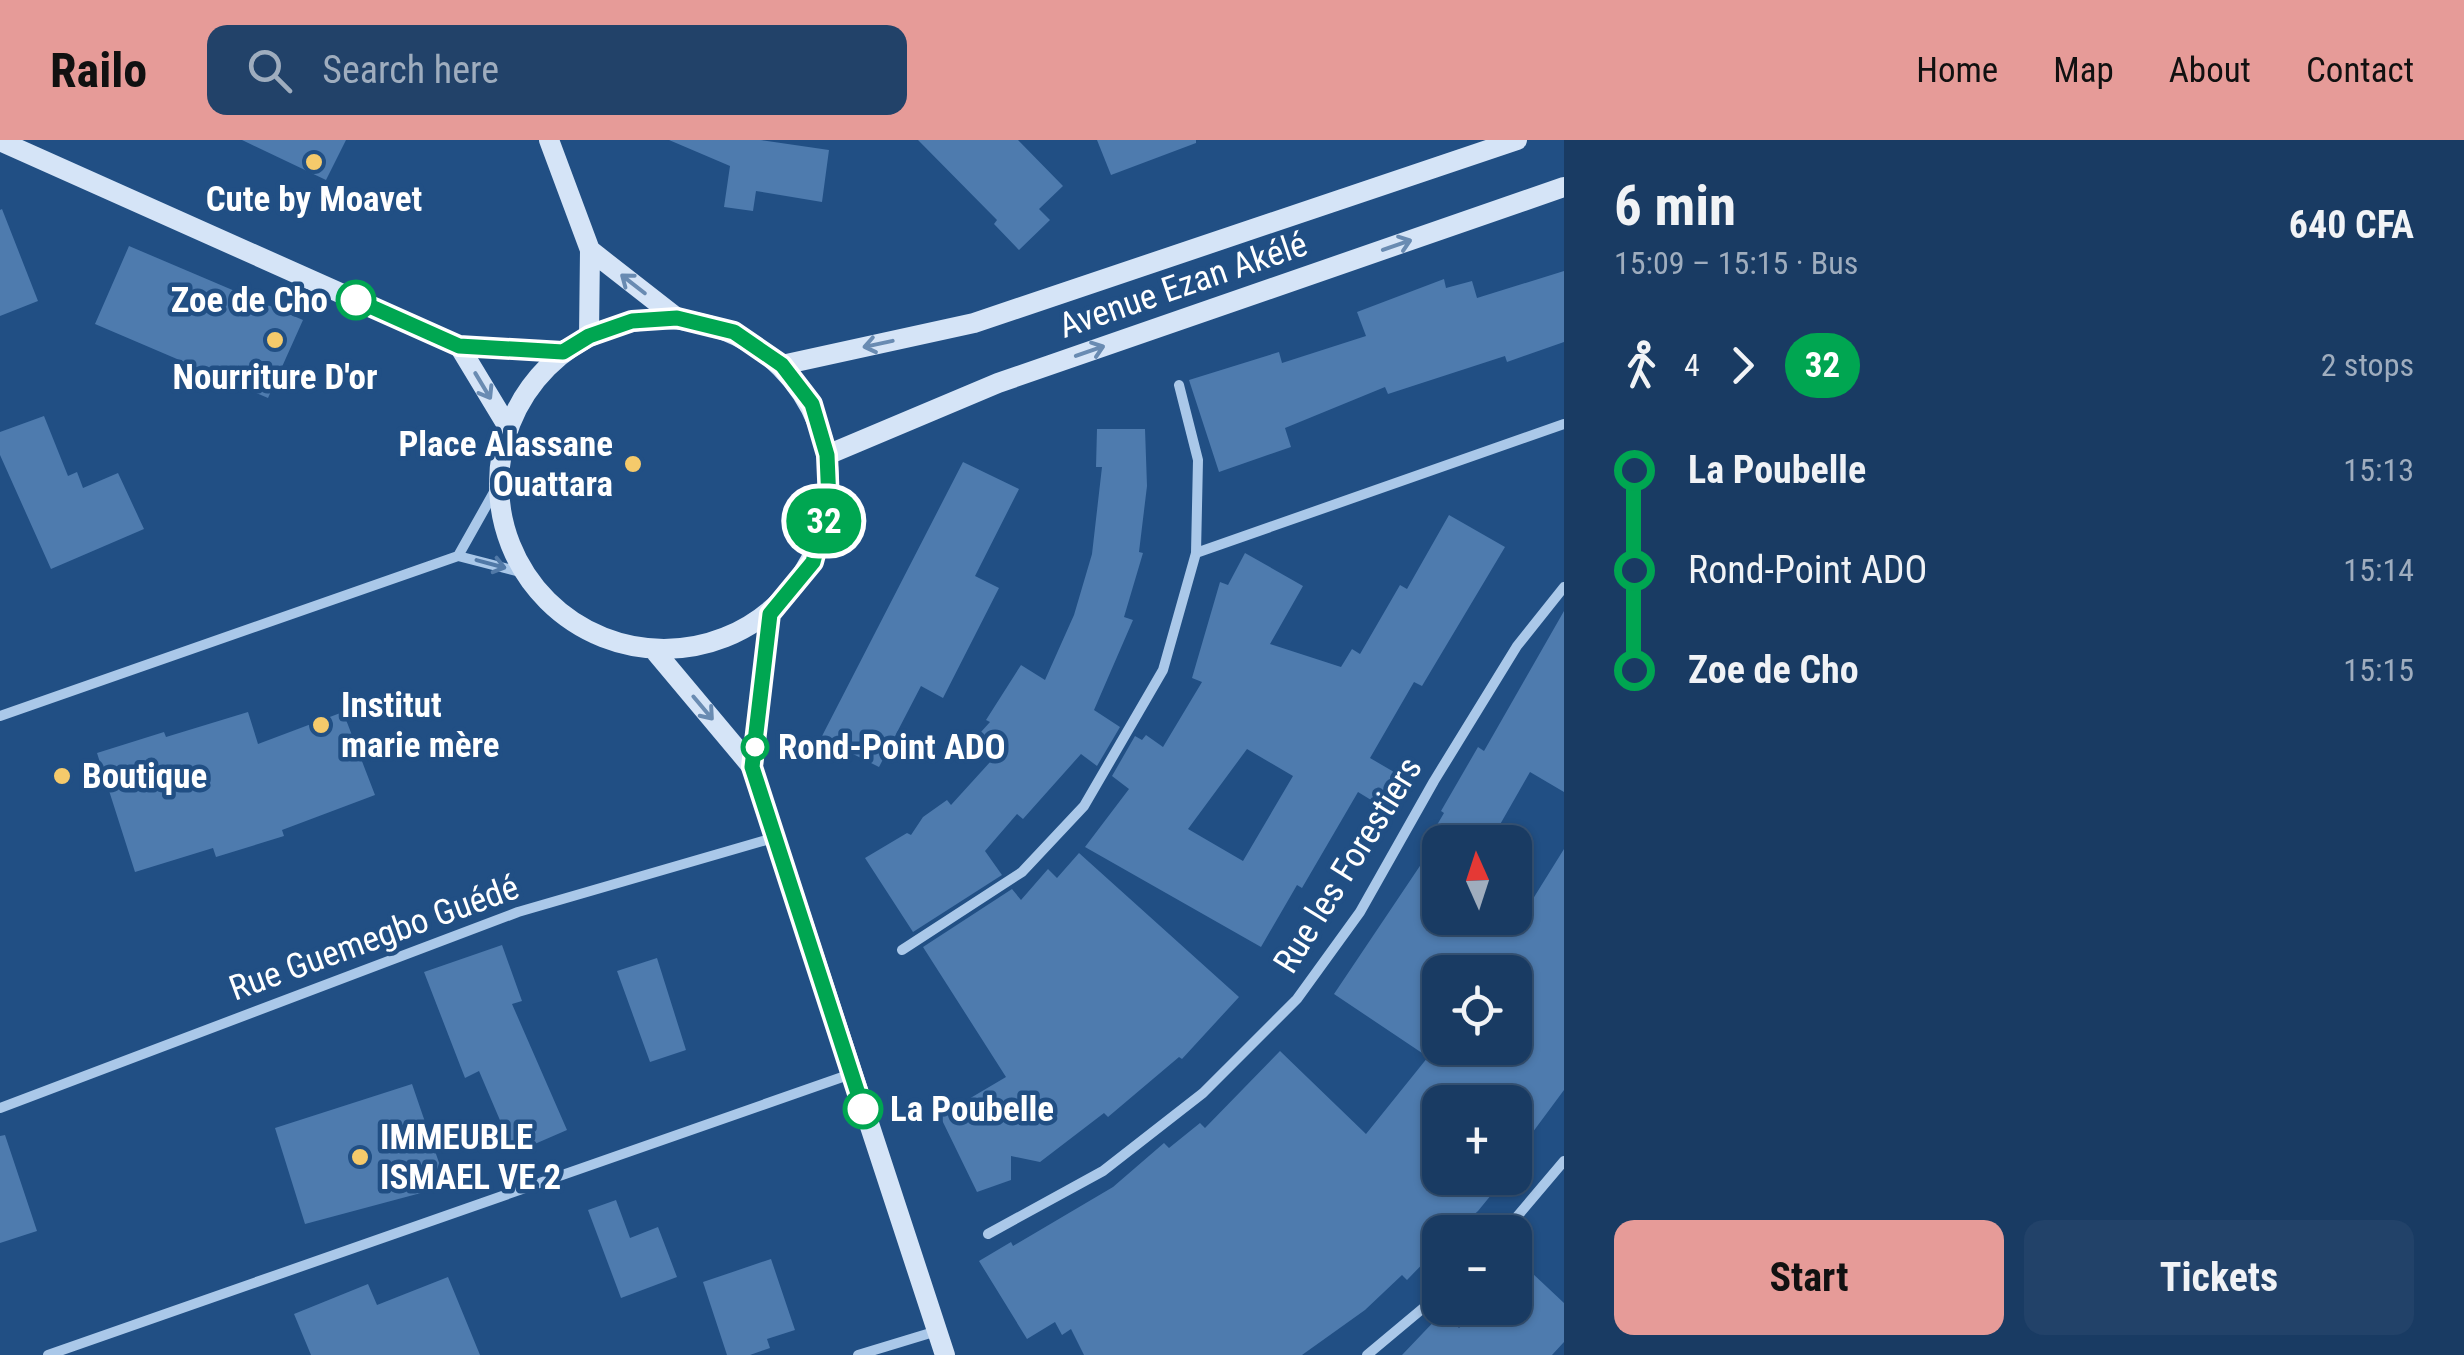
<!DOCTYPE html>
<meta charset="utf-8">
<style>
body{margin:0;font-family:"Roboto Condensed",sans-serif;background:#224269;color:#f1f3f6;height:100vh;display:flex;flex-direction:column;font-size:38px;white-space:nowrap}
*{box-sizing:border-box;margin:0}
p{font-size:32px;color:#9fadbe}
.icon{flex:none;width:55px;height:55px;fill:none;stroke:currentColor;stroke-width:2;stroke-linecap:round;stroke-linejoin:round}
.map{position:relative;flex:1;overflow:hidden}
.details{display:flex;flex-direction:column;background:#193b63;width:900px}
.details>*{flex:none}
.badge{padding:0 20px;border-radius:32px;font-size:35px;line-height:65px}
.needle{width:65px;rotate:357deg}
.buttons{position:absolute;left:1422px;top:685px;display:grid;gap:20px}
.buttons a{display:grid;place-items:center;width:110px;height:110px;border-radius:20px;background:#193b63;box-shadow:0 2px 8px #0004,0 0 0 2px #375578;font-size:50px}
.map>.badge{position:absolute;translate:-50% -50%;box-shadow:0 0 0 5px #fff}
.legs{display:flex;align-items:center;gap:15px;height:110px;padding:0 50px;font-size:32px}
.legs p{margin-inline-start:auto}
.overview{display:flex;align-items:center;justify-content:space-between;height:170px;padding:0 50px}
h1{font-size:55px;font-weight:700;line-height:75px}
.action{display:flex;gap:20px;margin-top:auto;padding:20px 50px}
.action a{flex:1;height:115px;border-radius:20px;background:#e69b98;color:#111;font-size:40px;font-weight:700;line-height:115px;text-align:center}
.action a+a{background:#224269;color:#f1f3f6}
ul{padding:0 50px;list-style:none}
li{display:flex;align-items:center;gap:35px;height:100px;font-size:38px}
li i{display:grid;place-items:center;width:15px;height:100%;margin:0 12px;background:currentColor}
li i::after{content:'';width:25px;height:25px;margin:-12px;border:8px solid;border-radius:50%;background:#193b63}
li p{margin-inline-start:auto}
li:first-child i{background:linear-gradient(#0000 50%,currentColor 0)}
li:last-child i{background:linear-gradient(currentColor 50%,#0000 0)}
header{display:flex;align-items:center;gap:60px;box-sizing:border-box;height:140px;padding:0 50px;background:#e69b98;color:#111}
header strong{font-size:48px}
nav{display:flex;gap:55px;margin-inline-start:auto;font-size:35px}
.search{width:700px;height:90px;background:#224269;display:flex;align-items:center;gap:25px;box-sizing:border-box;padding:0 35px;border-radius:20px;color:#9fadbe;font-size:38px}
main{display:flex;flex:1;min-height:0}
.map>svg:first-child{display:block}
.building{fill:#4e7bae;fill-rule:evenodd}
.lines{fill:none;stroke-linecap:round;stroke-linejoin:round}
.street{stroke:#aac8e9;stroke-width:10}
.secondary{stroke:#d5e4f7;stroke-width:20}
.oneway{stroke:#698bb2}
.oneway2{stroke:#5179a7}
.line-1-casing{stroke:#fff;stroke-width:22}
.line-1{stroke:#00a651;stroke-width:15}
.poi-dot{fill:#f5ca6b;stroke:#214f84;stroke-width:4}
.stop-1-dot{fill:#fff;stroke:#00a651;stroke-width:5}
.labels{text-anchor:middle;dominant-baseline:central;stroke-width:9;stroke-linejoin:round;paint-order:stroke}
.poi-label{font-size:35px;font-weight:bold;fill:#fff;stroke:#214f84;text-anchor:start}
.street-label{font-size:35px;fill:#fff;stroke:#214f84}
.stop-label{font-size:35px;font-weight:bold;fill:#fff;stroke:#214f84;text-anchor:start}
</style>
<header>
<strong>Railo</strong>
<div class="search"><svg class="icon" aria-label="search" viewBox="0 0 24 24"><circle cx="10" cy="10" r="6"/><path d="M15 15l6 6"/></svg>Search here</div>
<nav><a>Home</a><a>Map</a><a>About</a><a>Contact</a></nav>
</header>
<main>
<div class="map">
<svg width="1564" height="1215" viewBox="0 0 1564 1215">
<rect width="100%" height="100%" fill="#214f84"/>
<path class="building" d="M242,0H346L326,40Z
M669,0H761L829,10L822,62L756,51L753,71L724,67L730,26Z
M918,0H1018L1063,46L1039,69L1050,80L1019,110L994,84L997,80Z
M1097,0H1196V3L1111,35Z
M2,69L38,161L0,176V70Z
M129,106L303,180L268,258L95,184Z
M1564,131V202L1507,222L1505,216L1388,254L1385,247L1285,288L1291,307L1219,332L1189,240L1279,212L1282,223L1366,196L1357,172L1444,139L1446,148L1472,141L1477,158Z
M44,276L68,336L77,332L83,348L118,333L144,389L51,429L0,315V292Z
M1097,289H1145L1147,346L1139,412L1143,413L1124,477L1133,480L1094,570L1120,587L1097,626L1081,614L1023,679L1017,674L985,711L1002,735L913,792L865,718L907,693L911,695L923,677L947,660L951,665L991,621L971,603L990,582L986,580L1021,525L1045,540L1074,475L1092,414L1102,327H1096Z
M963,322L1019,349L975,436L999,448L943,558L921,546L879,627L821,598Z
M1449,375L1505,407L1422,546L1414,542L1370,618L1394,632L1376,663L1358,652L1302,748L1297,745L1261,807L1085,707L1129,649L1112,636L1135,596L1142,600L1146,595L1163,607L1202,542L1192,538L1220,442L1228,445L1245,413L1303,446L1270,504L1341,527L1352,509L1360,514L1400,445L1407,449ZM1247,609L1293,636L1243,721L1188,689Z
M1564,471V652L1530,632L1490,702H1440V778H1521L1564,709V950L1515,1016V962H1440V1038H1505L1478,1071L1454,1092H1440V1106L1407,1140L1402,1135L1365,1170L1302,1215H1084L1071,1189L1062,1195L1055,1182L1027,1199L979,1121L1011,1102L1013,1106L1113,1047L1164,1003L1169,1008L1200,983L1205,988L1280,911L1366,994L1428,917L1334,854L1436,702H1427L1444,673L1441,671L1478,607L1484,611ZM1440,832H1515V908H1440Z
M248,572L258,604L343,572L375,655L282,690L284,696L216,717L213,708L135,732L97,613L164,592L166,597Z
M1079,713L1239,857L1182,919L1179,917L1108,977L1104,973L1040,1022L1011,1016V1040L977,1052L940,976L1006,937L923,807L1012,749L1021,760L1048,729L1057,738Z
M502,805L522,861L512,864L567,990L514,1013L479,931L465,938L424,832Z
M657,818L686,910L650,922L617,831Z
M412,944L447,1046L305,1084L275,988Z
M5,995L37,1091L0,1103V996Z
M616,1060L630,1098L658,1087L677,1137L621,1158L588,1070Z
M1515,1117L1564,1163V1202L1552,1215H1402L1443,1172L1459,1188L1479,1168H1515Z
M771,1119L795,1190L767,1199L770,1208L750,1215H727L703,1142Z
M448,1137L480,1215H311L294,1174L368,1144L377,1165Z"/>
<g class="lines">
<path class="street" d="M1179,245L1198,320L1196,413
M458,416L498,345
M0,576L458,416L524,433
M902,810L1022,732L1084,666L1163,530L1196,413L1564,284
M0,968L518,772L773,698
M1504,1092L1564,1021
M988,1094L1103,1031L1203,953L1297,859L1360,772L1434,641L1517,506L1564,447
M48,1215L851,934
M858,1215L937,1191
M1367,1215L1440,1154"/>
<path class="secondary" d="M549,0L590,110L589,196
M0,1L459,206L563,212
M590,110L677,178
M499 344a165 165 0 1 1 330 0a165 165 0 1 1-330 0Z
M459,206L508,287
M782,225L974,183L1517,0
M827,315L998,243L1564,47
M770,474L752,627L945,1215
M654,510L752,627"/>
</g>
<defs><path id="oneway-shaft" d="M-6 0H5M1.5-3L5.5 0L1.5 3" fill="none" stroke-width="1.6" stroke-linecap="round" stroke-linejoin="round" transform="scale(2.5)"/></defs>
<g class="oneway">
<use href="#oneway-shaft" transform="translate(1397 105) rotate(-19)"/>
<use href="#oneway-shaft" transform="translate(633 144) rotate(-142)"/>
<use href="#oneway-shaft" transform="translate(878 204) rotate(168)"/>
<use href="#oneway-shaft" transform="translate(1090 211) rotate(-19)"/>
<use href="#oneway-shaft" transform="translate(483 246) rotate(59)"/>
<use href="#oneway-shaft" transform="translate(703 568) rotate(50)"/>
</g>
<use class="oneway2" href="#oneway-shaft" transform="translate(491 424) rotate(15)"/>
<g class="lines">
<defs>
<path id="line-1" d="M356,160L459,206L563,212L589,196L632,181L677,178L734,192L782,225L812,264L827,315L829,362L813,422L770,474L752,627L863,969"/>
</defs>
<use href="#line-1" class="line-1-casing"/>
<use href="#line-1" class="line-1"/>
</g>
<g class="poi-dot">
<circle cx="314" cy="22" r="10"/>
<circle cx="275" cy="200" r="10"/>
<circle cx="633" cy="324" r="10"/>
<circle cx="321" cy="585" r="10"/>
<circle cx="62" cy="636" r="10"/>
<circle cx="360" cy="1017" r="10"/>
</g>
<g class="stop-1-dot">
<circle cx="356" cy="160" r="18"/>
<circle cx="755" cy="607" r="12"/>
<circle cx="863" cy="969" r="18"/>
</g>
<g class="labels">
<g class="poi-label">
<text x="314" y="59" text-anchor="middle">Cute by Moavet</text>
<text x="275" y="237" text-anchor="middle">Nourriture D'or</text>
<text x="613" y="304" text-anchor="end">Place Alassane<tspan x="613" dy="40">Ouattara</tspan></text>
<text x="341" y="565">Institut<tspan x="341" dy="40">marie mère</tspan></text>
<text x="82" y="636">Boutique</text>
<text x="380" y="997">IMMEUBLE<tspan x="380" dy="40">ISMAEL VE 2</tspan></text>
</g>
<g class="street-label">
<text transform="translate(1183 145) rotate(-19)">Avenue Ezan Akélé</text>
<text transform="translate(1348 725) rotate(-58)">Rue les Forestiers</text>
<text transform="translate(374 798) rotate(-20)">Rue Guemegbo Guédé</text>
</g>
<g class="stop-label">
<text x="328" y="160" text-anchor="end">Zoe de Cho</text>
<text x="778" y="607">Rond-Point ADO</text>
<text x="890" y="969">La Poubelle</text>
</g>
</g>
</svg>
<div class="buttons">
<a><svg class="needle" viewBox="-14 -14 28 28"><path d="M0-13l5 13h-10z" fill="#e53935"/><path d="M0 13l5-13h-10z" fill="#9fadbe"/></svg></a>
<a><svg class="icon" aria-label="locate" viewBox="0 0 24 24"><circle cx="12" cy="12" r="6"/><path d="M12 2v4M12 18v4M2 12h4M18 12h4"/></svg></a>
<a>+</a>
<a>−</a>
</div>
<b class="badge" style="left:824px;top:381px;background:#00a651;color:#fff">32</b>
</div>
<section class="details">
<div class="overview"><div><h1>6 min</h1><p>15:09 – 15:15 · Bus</p></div><b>640 CFA</b></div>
<div class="legs"><svg class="icon" aria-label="walk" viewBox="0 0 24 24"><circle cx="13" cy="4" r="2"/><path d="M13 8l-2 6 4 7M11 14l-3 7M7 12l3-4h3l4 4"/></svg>4<svg class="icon" aria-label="forward" viewBox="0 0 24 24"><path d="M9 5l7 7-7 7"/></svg><b class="badge" style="background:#00a651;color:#fff">32</b><p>2 stops</p></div>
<ul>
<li><i style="color:#00a651"></i><b>La Poubelle</b><p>15:13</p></li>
<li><i style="color:#00a651"></i><span>Rond-Point ADO</span><p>15:14</p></li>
<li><i style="color:#00a651"></i><b>Zoe de Cho</b><p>15:15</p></li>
</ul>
<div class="action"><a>Start</a><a>Tickets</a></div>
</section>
</main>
